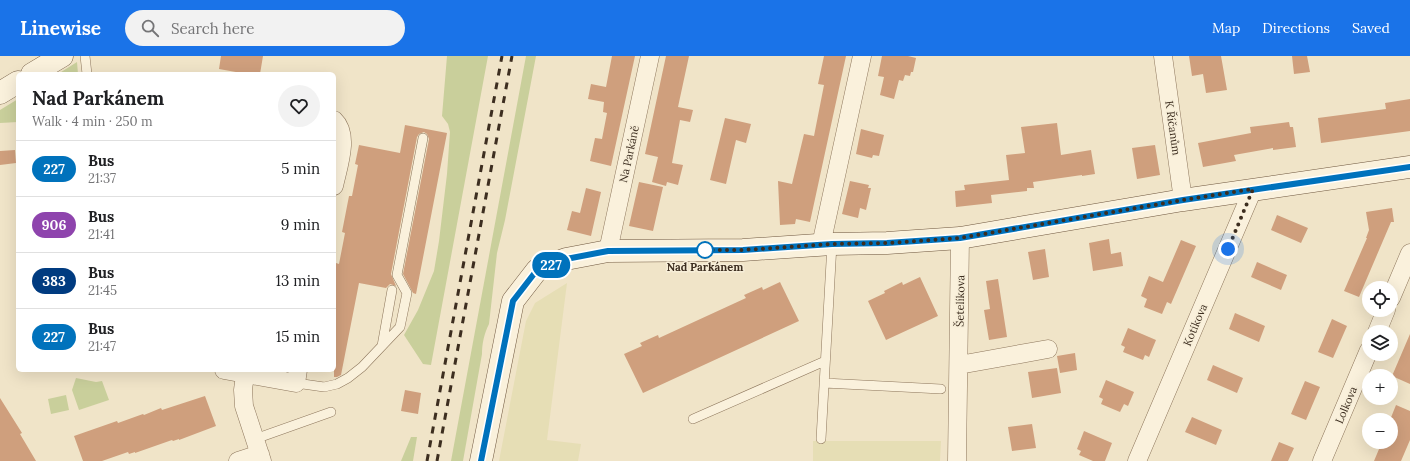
<!DOCTYPE html>
<meta charset="utf-8">
<style>
body{margin:0;font-family:Lora,serif;background:#f2f2f2;color:#202124;height:100vh;display:flex;flex-direction:column;font-size:15px;white-space:nowrap}
*{box-sizing:border-box;margin:0}
p{font-size:13px;color:#757577}
.icon{flex:none;width:22px;height:22px;fill:none;stroke:currentColor;stroke-width:2;stroke-linecap:round;stroke-linejoin:round}
.map{position:relative;flex:1;overflow:hidden}
.side{position:absolute;left:16px;top:16px;width:320px;height:300px;display:flex;flex-direction:column;background:#fff;border-radius:6px;box-shadow:0 4px 16px #0002}
.side>*{flex:none}
.badge{padding:0 8px;border-radius:13px;font-size:14px;line-height:26px}
.tools{position:absolute;left:1362px;top:225px;display:grid;gap:8px}
.tools a{display:grid;place-items:center;width:36px;height:36px;border-radius:50%;background:#fff;box-shadow:0 4px 16px #0002;font-size:20px}
.you{position:absolute;width:20px;height:20px;margin:-10px;border:3px solid #fff;border-radius:50%;background:#1a73e8;box-shadow:0 0 0 6px #1a73e833}
.map>.badge{position:absolute;translate:-50% -50%;box-shadow:0 0 0 2px #fff}
.round{display:grid;place-items:center;flex:none;width:42px;height:42px;border-radius:21px;background:#f2f2f2}
.overview{display:flex;align-items:center;justify-content:space-between;height:68px;padding:0 16px}
h1{font-size:19px;font-weight:700;line-height:30px}
ul{padding:0;list-style:none}
li{display:flex;align-items:center;gap:12px;height:56px;padding:0 16px;border-top:1px solid #e0e0e0}
li div{flex:1}
li b{display:block;font-size:15px}
li em{font-style:normal}
li .badge{min-width:44px;font-weight:700;text-align:center}
header{display:flex;align-items:center;gap:24px;box-sizing:border-box;height:56px;padding:0 20px;background:#1a73e8;color:#fff}
header strong{font-size:19px}
nav{display:flex;gap:22px;margin-inline-start:auto;font-size:14px}
.search{width:280px;height:36px;background:#f2f2f2;display:flex;align-items:center;gap:10px;box-sizing:border-box;padding:0 14px;border-radius:22px;color:#757577;font-size:15px}
.map>svg:first-child{display:block}
.farmland{fill:#e6deb5}
.green{fill:#c9cf9b}
.building{fill:#cf9f7d}
.lines{fill:none;stroke-linecap:round;stroke-linejoin:round}
.lane-casing{stroke:#8d765c;stroke-width:10}
.street-casing{stroke:#8d765c;stroke-width:19}
.secondary-casing{stroke:#6f573f;stroke-width:23}
.lane{stroke:#faf1dc;stroke-width:9}
.street{stroke:#faf1dc;stroke-width:18}
.secondary{stroke:#faf1dc;stroke-width:22}
.rail{stroke:#3d2e20;stroke-width:3;stroke-dasharray:7 7;stroke-linecap:butt}
.line-casing{stroke:#fff;stroke-width:9}
.line{stroke:#0072bc;stroke-width:6}
.walk{stroke:#3d2e20;stroke-width:4;stroke-dasharray:0 7.2}
.stop-dot{fill:#fff;stroke:#0072bc;stroke-width:2}
.labels{text-anchor:middle;dominant-baseline:central;stroke-width:3;stroke-linejoin:round;paint-order:stroke}
.street-label{font-size:11px;fill:#3d2e20;stroke:#f7eed8}
.stop-label{font-size:11px;font-weight:bold;fill:#3d2e20;stroke:#f7eed8}
</style>
<header>
<strong>Linewise</strong>
<div class="search"><svg class="icon" aria-label="search" viewBox="0 0 24 24"><circle cx="10" cy="10" r="6"/><path d="M15 15l6 6"/></svg>Search here</div>
<nav><a>Map</a><a>Directions</a><a>Saved</a></nav>
</header>
<div class="map">
<svg width="1410" height="405" viewBox="0 0 1410 405">
<rect width="100%" height="100%" fill="#f0e4c8"/>
<path class="farmland" d="M567,227L547,384L581,388L578,405H499L526,265L535,247Z
M813,385H941L940,405H813Z"/>
<path class="green" d="M447,0H488L431,309L423,308L404,279L418,254L434,215L439,185L447,118L450,76L448,68L442,60Z
M526,0H536L505,164L497,197L489,268C484,278 482,288 482,298L463,405H451Z
M77,6L78,18H58Z
M18,43V66L0,67V54Z
M76,322L96,326L102,325L109,344L79,354L72,334Z
M66,339L69,354L51,358L48,343Z
M411,381H417L413,405H401Z"/>
<path class="building" d="M221,0H263L260,18H247L219,13Z
M612,0H635L611,110L590,105L595,82L602,83L607,57L603,56L604,46L588,43L591,28L606,31Z
M666,0H689L678,51L693,54L690,66L680,64L672,107L683,109L678,129L667,126L666,130L652,126L658,101L645,98Z
M824,0H846L810,166L796,163L795,168L780,169L778,125L792,128L804,78L814,80L824,29L818,28Z
M882,0H908L916,2L913,16H911L910,20L905,19L903,25L899,24L894,43L880,39L884,21L878,20Z
M1189,0H1221L1227,34L1206,37L1203,18L1192,20Z
M1292,0H1307L1310,16L1294,18Z
M1410,43V75L1321,87L1318,62L1386,53L1385,47Z
M725,62L751,68L746,87L736,84L726,128L710,124Z
M1289,66L1290,71H1293L1296,91L1273,94V92L1234,99L1236,105L1203,111L1198,87L1251,77L1250,71Z
M1057,67L1061,99L1091,94L1095,118L1082,120V119L1033,126L1034,132H1027V135L991,139L992,147L956,151L955,135L965,134L964,129L1009,124L1006,99L1025,97L1021,71Z
M405,69L447,77L416,238L413,237L403,218L429,83L427,78L424,76L419,78L417,81L391,218L396,230L390,228L386,232L359,227L341,319L337,321H334V216L336,207L339,208L345,177L342,176L349,140H352L358,109L355,108L359,89L400,97Z
M861,73L884,79L879,100L873,99L872,102L856,98Z
M1155,89L1160,119L1137,123L1132,92Z
M15,94L16,107L0,109V95Z
M850,125L869,129L868,132H871L866,154L860,152L858,162L842,158Z
M639,126L663,131L653,175L629,170Z
M586,132L601,136L591,180L567,174L572,155L580,157Z
M1392,152L1394,166H1391L1359,241L1344,235L1367,182H1366L1369,174L1366,156Z
M1277,159L1308,172L1301,187L1271,174Z
M1109,183L1111,198L1121,196L1123,210L1093,215L1089,187Z
M1181,184L1196,190L1171,248L1167,246L1162,258L1144,251L1147,243L1141,240L1149,220L1163,226Z
M1045,193L1049,221L1033,224L1028,196Z
M1257,206L1287,219L1281,234L1251,221Z
M920,221L938,260L886,284L868,245L885,237L884,235L902,226L903,229Z
M998,223L1007,281L989,284L984,254L990,253L986,225Z
M780,226L799,265L643,337L624,298L642,290L640,287L658,279L659,282L746,242L744,239L762,231L763,234Z
M1235,257L1265,270L1259,286L1229,273Z
M1332,263L1347,270L1333,302L1318,296Z
M1128,272L1156,284L1149,301L1145,299L1143,304L1123,296L1125,291L1121,289Z
M1410,278V328L1392,320Z
M1075,297L1077,314L1060,317L1057,300Z
M1213,309L1243,322L1237,337L1207,324Z
M1057,312L1061,337L1032,342L1028,316Z
M1106,324L1134,336L1128,350L1124,348L1120,356L1101,348L1103,343L1099,341Z
M1305,325L1320,331L1306,364L1291,358Z
M405,334L421,337L418,358L401,355Z
M205,340L216,370L179,384V383L173,385L172,384L135,397V396L129,398L128,396L102,405H83L74,380L117,365L118,367L143,358L144,359L161,352L162,354Z
M0,342L22,377L20,378L36,405H0Z
M1396,349L1410,355V384L1401,405H1374L1382,386H1391V364H1390Z
M1192,361L1222,374L1216,389L1185,376Z
M1032,368L1036,392L1012,395L1008,371Z
M1084,375L1112,387L1105,405H1093L1079,399L1081,395L1077,393Z
M1279,386L1294,392L1288,405H1271Z"/>
<g class="lines">
<defs>
<path id="lane" d="M85,0L87,18
M382,290L392,234
M296,327L324,331L337,328L348,322L362,311L400,271L407,237L397,219L423,82
M824,327L941,333
M693,363L825,305
M255,383L331,356
M821,383L832,188"/>
<path id="street" d="M1163,0L1183,144
M334,64C350,79 338,111 334,130
M821,189L862,0
M608,195L650,0
M1391,242L1410,197
M1377,276L1386,254
M959,309L1048,293
M224,314L296,327L298,314
M245,318L243,334L244,350L262,405
M238,405L260,398
M957,405L960,182
M1137,405L1253,133
M1322,405L1369,294"/>
<path id="secondary" d="M32,18L62,0
M0,37L18,26
M481,405L513,245L537,214L566,203L608,195L743,194L832,188L887,187L960,182L1183,144L1410,111"/>
</defs>
<use href="#lane" class="lane-casing"/>
<use href="#street" class="street-casing"/>
<use href="#secondary" class="secondary-casing"/>
<use href="#lane" class="lane"/>
<use href="#street" class="street"/>
<use href="#secondary" class="secondary"/>
<path class="rail" d="M427,405L502,0
M437,405L512,0"/>
</g>
<g class="lines">
<defs>
<path id="line" d="M481,405L513,245L537,214L566,203L608,195L743,194L832,188L887,187L960,182L1183,144L1410,111"/>
</defs>
<use href="#line" class="line-casing"/>
<use href="#line" class="line"/>
<path class="walk" d="M705,194H698H743L832,188L887,187L960,182L1183,144L1253,133L1228,193"/>
</g>
<circle class="stop-dot" cx="705" cy="194" r="8"/>
<g class="labels">
<g class="street-label">
<text transform="translate(1173 72) rotate(82)">K Říčanům</text>
<text transform="translate(629 98) rotate(-78)">Na Parkáně</text>
<text transform="translate(960 245) rotate(-89)">Šetelíkova</text>
<text transform="translate(1195 269) rotate(-67)">Kotíkova</text>
<text transform="translate(1346 349) rotate(-67)">Lolkova</text>
</g>
<g class="stop-label">
<text x="705" y="211">Nad Parkánem</text>
</g>
</g>
</svg>
<div class="tools">
<a><svg class="icon" aria-label="locate" viewBox="0 0 24 24"><circle cx="12" cy="12" r="6"/><path d="M12 2v4M12 18v4M2 12h4M18 12h4"/></svg></a>
<a><svg class="icon" aria-label="layers" viewBox="0 0 24 24"><path d="M12 4l9 5-9 5-9-5zM3 14l9 5 9-5"/></svg></a>
<a>+</a>
<a>−</a>
</div>
<div class="you" style="left:1228px;top:193px"></div>
<b class="badge" style="left:551px;top:209px;background:#0072bc;color:#fff">227</b>
<section class="side">
<div class="overview"><div><h1>Nad Parkánem</h1><p>Walk · 4 min · 250 m</p></div><a class="round"><svg class="icon" aria-label="heart" viewBox="0 0 24 24"><path d="M12 20l-8-8c-3-5 5-10 8-4 3-6 11-1 8 4z"/></svg></a></div>
<ul>
<li><span class="badge" style="background:#0072bc;color:#fff">227</span><div><b>Bus</b><p>21:37</p></div><em>5 min</em></li>
<li><span class="badge" style="background:#8e44ad;color:#fff">906</span><div><b>Bus</b><p>21:41</p></div><em>9 min</em></li>
<li><span class="badge" style="background:#003b80;color:#fff">383</span><div><b>Bus</b><p>21:45</p></div><em>13 min</em></li>
<li><span class="badge" style="background:#0072bc;color:#fff">227</span><div><b>Bus</b><p>21:47</p></div><em>15 min</em></li>
</ul>
</section>
</div>
